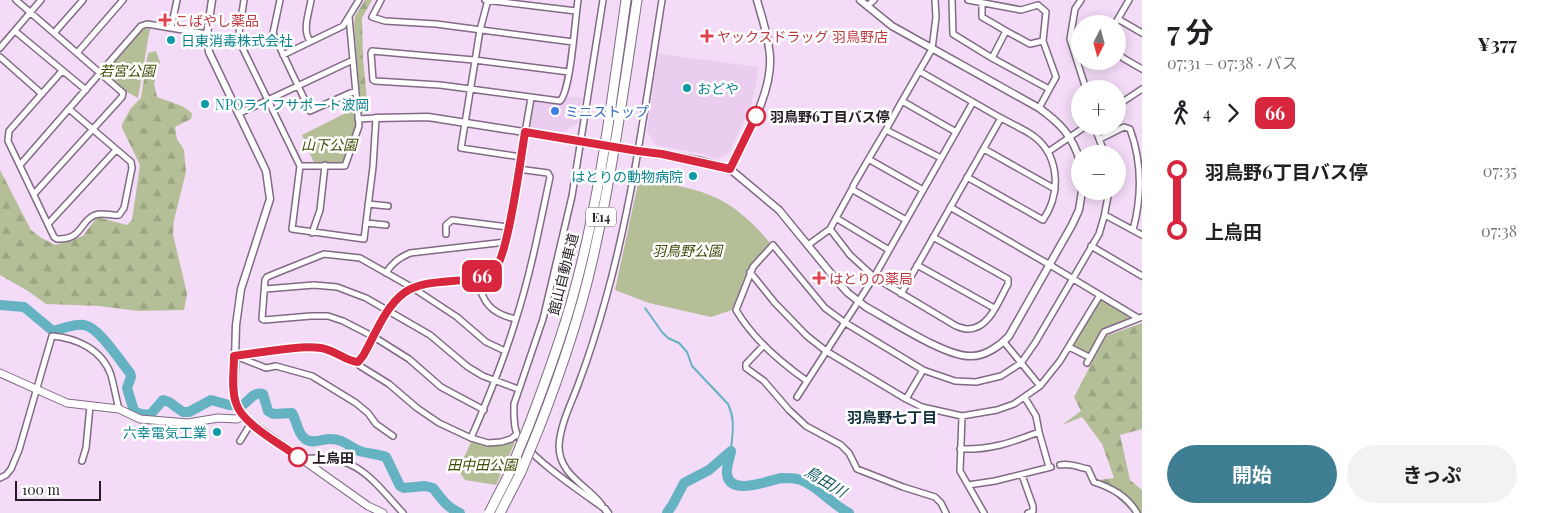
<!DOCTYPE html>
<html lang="ja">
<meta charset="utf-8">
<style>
body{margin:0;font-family:"Playfair Display","Noto Sans JP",serif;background:#f2f2f2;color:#202124;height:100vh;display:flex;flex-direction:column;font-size:19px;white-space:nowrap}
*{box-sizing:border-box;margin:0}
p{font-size:16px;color:#757577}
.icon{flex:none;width:28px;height:28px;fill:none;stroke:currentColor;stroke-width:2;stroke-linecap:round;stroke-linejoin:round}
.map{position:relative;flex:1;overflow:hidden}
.drawer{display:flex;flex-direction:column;background:#fff;width:400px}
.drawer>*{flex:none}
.badge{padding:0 10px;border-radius:8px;font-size:18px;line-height:32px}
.needle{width:32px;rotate:186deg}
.buttons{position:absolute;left:1071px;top:15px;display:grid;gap:10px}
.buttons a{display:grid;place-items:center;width:55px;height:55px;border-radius:50%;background:#fff;box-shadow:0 2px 12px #0003;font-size:25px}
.scale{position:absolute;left:15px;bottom:12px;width:86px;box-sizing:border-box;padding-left:5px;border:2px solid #241b25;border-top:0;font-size:14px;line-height:18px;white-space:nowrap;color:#241b25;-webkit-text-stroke:4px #fff;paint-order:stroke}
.map>.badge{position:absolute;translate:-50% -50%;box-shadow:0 0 0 2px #fff}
.legs{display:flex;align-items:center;gap:8px;height:55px;padding:0 25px;font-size:16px}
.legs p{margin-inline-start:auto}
.headline{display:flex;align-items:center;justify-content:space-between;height:85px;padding:0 25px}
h1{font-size:28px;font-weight:700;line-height:38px}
.cta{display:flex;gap:10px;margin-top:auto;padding:10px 25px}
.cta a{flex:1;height:58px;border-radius:30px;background:#3e7d92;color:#fff;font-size:20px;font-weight:700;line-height:58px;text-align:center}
.cta a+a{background:#f2f2f2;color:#202124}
ul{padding:0 25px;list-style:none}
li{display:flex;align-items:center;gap:18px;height:60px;font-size:19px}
li i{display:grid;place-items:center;width:8px;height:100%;margin:0 6px;background:currentColor}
li i::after{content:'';width:12px;height:12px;margin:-6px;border:4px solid;border-radius:50%;background:#fff}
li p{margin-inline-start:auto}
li:first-child i{background:linear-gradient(#0000 50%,currentColor 0)}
li:last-child i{background:linear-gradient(currentColor 50%,#0000 0)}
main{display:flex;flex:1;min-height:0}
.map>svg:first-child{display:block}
.built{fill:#ebcdf0}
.forest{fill:url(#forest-firs)}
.green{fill:#b5bf97}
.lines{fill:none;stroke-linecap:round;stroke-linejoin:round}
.stream{stroke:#65b2c3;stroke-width:2}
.river{stroke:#65b2c3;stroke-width:10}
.minor-casing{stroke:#806a84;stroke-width:8}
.tertiary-casing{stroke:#806a84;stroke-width:9}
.secondary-casing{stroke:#806a84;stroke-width:9}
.motorway-casing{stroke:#806a84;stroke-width:11}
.minor{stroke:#fff;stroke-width:5}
.tertiary{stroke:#fff;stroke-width:6}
.secondary{stroke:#fff;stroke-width:7}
.motorway{stroke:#fff;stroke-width:9}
.tertiary-bridge-casing{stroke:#806a84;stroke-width:9;stroke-linecap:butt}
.motorway-bridge-casing{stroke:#806a84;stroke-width:11;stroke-linecap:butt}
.tertiary-bridge{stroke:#fff;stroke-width:6}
.motorway-bridge{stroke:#fff;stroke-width:9}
.line-1-casing{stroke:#fff;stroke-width:11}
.line-1{stroke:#d7263d;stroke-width:8}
.health-dot{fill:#e0444e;stroke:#fff;stroke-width:2}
.culture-dot{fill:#0f9aa8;stroke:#fff;stroke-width:2}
.shop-dot{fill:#3f7fe0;stroke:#fff;stroke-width:2}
.stop-1-dot{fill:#fff;stroke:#d7263d;stroke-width:2.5}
.labels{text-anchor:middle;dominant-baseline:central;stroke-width:5;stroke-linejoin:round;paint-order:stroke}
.shield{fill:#fff;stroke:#665f66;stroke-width:1}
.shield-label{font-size:12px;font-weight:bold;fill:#241b25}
.health-label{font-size:14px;fill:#be3a42;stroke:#fff;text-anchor:start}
.culture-label{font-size:14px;fill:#0d838f;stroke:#fff;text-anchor:start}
.park-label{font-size:14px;font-style:italic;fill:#404b05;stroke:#fff}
.shop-label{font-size:14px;fill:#366cbe;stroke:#fff;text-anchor:start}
.stop-label{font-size:14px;font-weight:bold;fill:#241b25;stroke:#fff;text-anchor:start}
.street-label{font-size:14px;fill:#241b25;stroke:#fff}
.neighbourhood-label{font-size:15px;font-weight:bold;fill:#12303a;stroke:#fff}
.water-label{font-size:15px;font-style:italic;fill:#125561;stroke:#fff}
</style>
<main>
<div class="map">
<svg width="1142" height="513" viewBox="0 0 1142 513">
<defs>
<pattern id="forest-firs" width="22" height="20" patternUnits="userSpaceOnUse" patternTransform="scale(1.25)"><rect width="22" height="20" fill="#b5bf97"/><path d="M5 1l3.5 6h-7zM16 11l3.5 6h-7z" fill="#9ca482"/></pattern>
</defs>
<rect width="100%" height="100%" fill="#f4dbf8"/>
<path class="built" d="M658,54L759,67L754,93L749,110L729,153L717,159L699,153L656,145L647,131Z
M565,96L582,98L579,122L564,132L532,128L529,124L533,103L535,101L563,104Z"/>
<path class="forest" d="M365,0H372L362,18L363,58L368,111L367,114L363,113L361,111L354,25L355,16Z
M156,51L160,62L154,83L157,97L182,106L192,113L191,119L175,127L177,139L184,150L186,172L174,220L173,234L187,294L184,310L138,311L99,306L46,304L28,291L0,275V170L31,230L40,237L55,245L83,236L97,217L127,225L132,220L140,165L122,128V124L131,108L141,98L148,53Z
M1142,323V429L1120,435L1130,480L1142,490V513H1133L1099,480L1114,478L1102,444L1082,417L1062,425L1081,411L1074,397L1106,336Z"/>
<path class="green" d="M150,28L138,98L127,92L106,74L107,70L143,29Z
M354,109L356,128L345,161L341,163H314L302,135Z
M639,179C700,189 729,193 770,243L767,250L748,269L732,310L711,317L649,303L615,290Z
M1100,298L1129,315L1128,320L1102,330L1089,352L1086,353L1075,346L1074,344Z
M472,440C492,448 494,445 515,442L496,485L465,480L458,470Z"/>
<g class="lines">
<path class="stream" d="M645,308L662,332L668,338L679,343L687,352L692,366L728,404C736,421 732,433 731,451"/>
<path class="river" d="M0,305L24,307L53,331C62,329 75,323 84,325C99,327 120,361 130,373L131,377L127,388L134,411L141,414L150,415L163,400L169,402L183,412H189L211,400L229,405L241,406C249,402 253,391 263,394L268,411L273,414L292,413C297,421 297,432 304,438C311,445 322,439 330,439C346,439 350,449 363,452C371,454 378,454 386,457L400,486L404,488L425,486L433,488C442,499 446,507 460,513
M731,451C730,458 726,467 727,474C730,497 769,480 782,478C787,478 792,478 797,479C816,484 831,504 849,513
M667,513L673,504L684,483L709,470L731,451"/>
<defs>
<path id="minor" d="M16,0L123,93L122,97L34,194
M244,0L239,33L242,47L300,166L292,229L364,239L373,167L376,118L358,119
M280,0L273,33L310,111L355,91
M381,0L372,17L385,21L436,24L573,42
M485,0L576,11
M488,0L480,30L461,148L521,157
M603,0L572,196L543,319L514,404C514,414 513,425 517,434C528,457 583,493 605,509
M952,0L953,34L992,58L1049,89
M968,0L1021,10L1038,5L1046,12L1043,41L1056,77L1039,108
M1081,0L1075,9L1070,39L1086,89
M982,3V17L1006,31L992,58
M867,6L874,0
M1118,19L1142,33
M1115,24L1129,0
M171,28L177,0
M15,31L86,90
M1006,31L1030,44L1043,41
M54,33L83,0
M310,41C302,30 309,13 311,0
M0,48L41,0
M1118,52L1123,58L1142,69
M77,53L123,0
M283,55L343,26L359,0
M0,57L42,94
M62,71L9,131L8,141L54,237L57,239C83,240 80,220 95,215C103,212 111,216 119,215L124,208L132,168L131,162L69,109
M919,71C943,85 968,99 992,113C1004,120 1017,126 1029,133C1060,152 1062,192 1043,220L967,177
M569,72L474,60L372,51L371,53L373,80L375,81L440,85L560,101C571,91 575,18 578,0
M1080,97L1077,100L1080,107
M902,101L932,49L936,17L935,0
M1118,105L1142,89
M238,114L353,60
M1094,126L1105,154
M525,133L531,98
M1100,139L1124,127L1130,129C1142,162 1142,196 1133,230
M984,149L1055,189
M1048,152L1086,126
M941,158L888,131L887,128L902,101L956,132
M868,160L887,128
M20,165L141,26L147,24L207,34
M300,166H345L359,126L349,17
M368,204L388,206
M950,207L1050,265L1138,318
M1105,215L1142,235
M836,218L852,189
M906,220L853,190V186L868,160H870L923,190
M366,223L386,225
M48,224L116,150
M312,233L320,210L325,165
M446,234V225L452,220L508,227
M808,245L830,229
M1091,246L1142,276
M889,250L836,218L830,229L850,255L874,277L956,326C959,327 964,329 967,329C989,330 999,300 1008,284V279L933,237
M917,265L994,308
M750,272L775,303L807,336L826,351L906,399L922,407L962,416L997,410L1014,404L1040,386L1060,361L1100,295
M386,273C392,263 399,258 410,253L506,242
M477,278C482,302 491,314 516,319
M265,289L314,285L337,287L366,298L430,335L468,367L483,376L518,389
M901,294L1001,118
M1004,342L1040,386
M764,345L746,364V368L764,381L789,410L806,426L841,445L849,453L857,469L903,487L935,497L941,503L946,513
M1069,347L1089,357
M238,357L266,368L276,366L312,376L356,403L368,413L376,424L393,436
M357,362L360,366L389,384L417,408L439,423L471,438L488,443L501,442L511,439L517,434
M1087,363L1104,332L1142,317
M807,381C780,362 753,339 736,310L753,267L773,245L825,308L844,322L923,370L955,381L976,382L1001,376L1021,363L1035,343L1099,234L1104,217L1109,191
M797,397L874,277L973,102
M1025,398L1036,416L1039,432L1049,467
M906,399L923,370
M484,410L441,387L409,359L374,337L343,321L328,316H311L264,320L262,319L265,280L267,277L274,274L324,254L360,258L413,288L457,317L486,342L505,351
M962,416L960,471L984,513
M471,438C488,399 504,359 516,319C531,272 540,224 550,177L548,173L518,169
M240,441L251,423
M960,449C991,450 1010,443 1039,432
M302,459C355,452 371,478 403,513
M82,461L86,448L90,406
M1060,465C1070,463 1078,467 1088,469L1094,482C1112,488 1127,496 1137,513
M1022,475L1033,506V511L1028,513
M0,478L6,475L11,469L19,450L52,336C76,338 102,349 111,375C114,386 116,398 119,409
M968,485L995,481L1051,467
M602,505C587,485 559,475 559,446C560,425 571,404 578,385C589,356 598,327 606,298C633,201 646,100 662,0"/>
<path id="tertiary" d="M212,0L207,34L209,52L266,171L270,199L241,289L236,325L234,395L235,403L243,416
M860,0L892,26L1039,108C1060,123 1072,135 1080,161
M376,118L428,117L581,141
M638,151L661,154L701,161L730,169L779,210L838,282L848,293L866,307C890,320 947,358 972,356C985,356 1000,346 1009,336L1072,225L1079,210L1082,191
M730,169C746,136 772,94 770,57C769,38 762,18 757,0
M234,356C259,353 298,345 321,348C335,350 347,362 357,362L363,356C375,335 385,307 404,293C430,274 477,287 495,269C508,256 521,157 525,133
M605,509L608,513"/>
<path id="secondary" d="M0,373L67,403L119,409L140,419L188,423L218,418L237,419L243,416L251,423L368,506L383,513"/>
<path id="motorway" d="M529,425C545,383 561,340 573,296C600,199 612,99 626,0
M539,428C560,374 579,319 592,262C612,175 624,88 637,0"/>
</defs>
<use href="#minor" class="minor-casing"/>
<use href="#tertiary" class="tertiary-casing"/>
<use href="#secondary" class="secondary-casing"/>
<use href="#motorway" class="motorway-casing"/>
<use href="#minor" class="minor"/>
<use href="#tertiary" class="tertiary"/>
<use href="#secondary" class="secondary"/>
<use href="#motorway" class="motorway"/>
<defs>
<path id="tertiary-bridge" d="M581,141L638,151"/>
<path id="motorway-bridge" d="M489,513L508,476L529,425
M500,513L521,472L539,428"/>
</defs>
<use href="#tertiary-bridge" class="tertiary-bridge-casing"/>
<use href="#motorway-bridge" class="motorway-bridge-casing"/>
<use href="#tertiary-bridge" class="tertiary-bridge"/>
<use href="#motorway-bridge" class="motorway-bridge"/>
</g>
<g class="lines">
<defs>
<path id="line-1" d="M298,457C281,444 242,424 236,403C231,389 234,370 234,356C259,353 298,345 321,348C335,350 347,362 358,362L363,356C375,335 385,307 404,293C430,274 477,288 495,269C508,256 521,157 525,132L638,151L662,154L730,169L756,116"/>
</defs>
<use href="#line-1" class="line-1-casing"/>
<use href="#line-1" class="line-1"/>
</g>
<g class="health-dot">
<path d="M162.5 12.5h5v5h5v5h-5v5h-5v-5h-5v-5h5z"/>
<path d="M704.5 28.5h5v5h5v5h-5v5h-5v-5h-5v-5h5z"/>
<path d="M816.5 270.5h5v5h5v5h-5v5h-5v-5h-5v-5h5z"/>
</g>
<g class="culture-dot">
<circle cx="171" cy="40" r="5"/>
<circle cx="687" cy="88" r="5"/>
<circle cx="205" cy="104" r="5"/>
<circle cx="693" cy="176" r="5"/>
<circle cx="217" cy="432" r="5"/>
</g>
<circle class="shop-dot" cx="555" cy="111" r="5"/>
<g class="stop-1-dot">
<circle cx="756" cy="116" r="9"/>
<circle cx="298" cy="457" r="9"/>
</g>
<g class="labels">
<rect class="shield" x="586" y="207.5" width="30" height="19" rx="4"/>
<g class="shield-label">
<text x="601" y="217">E14</text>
</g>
<g class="health-label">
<text x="175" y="20">こばやし薬品</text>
<text x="717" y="36">ヤックスドラッグ 羽鳥野店</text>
<text x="829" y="278">はとりの薬局</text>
</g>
<g class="culture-label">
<text x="181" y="40">日東消毒株式会社</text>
<text x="697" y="88">おどや</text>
<text x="215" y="104">NPOライフサポート波岡</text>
<text x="683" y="176" text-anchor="end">はとりの動物病院</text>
<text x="207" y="432" text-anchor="end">六幸電気工業</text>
</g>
<g class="park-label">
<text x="127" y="70">若宮公園</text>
<text x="329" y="144">山下公園</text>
<text x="687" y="250">羽鳥野公園</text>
<text x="482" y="464">田中田公園</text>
</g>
<g class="shop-label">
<text x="565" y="111">ミニストップ</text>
</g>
<g class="stop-label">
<text x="770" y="116">羽鳥野6丁目バス停</text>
<text x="312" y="457">上烏田</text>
</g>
<g class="street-label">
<text transform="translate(563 274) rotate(-76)">館山自動車道</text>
</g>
<g class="neighbourhood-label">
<text x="892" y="417">羽鳥野七丁目</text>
</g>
<g class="water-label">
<text transform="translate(826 481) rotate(31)">鳥田川</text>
</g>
</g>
</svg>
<div class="buttons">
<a><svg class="needle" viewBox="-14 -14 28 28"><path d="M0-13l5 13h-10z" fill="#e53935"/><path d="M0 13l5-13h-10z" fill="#757577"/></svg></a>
<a>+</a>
<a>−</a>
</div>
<div class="scale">100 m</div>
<b class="badge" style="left:482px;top:276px;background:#d7263d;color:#fff">66</b>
</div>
<section class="drawer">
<div class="headline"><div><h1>7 分</h1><p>07:31 – 07:38 · バス</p></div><b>¥377</b></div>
<div class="legs"><svg class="icon" aria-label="walk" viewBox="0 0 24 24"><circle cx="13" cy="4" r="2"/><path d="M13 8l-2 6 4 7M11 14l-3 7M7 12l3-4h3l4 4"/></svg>4<svg class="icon" aria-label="forward" viewBox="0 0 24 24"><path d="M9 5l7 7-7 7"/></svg><b class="badge" style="background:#d7263d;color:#fff">66</b></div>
<ul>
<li><i style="color:#d7263d"></i><b>羽鳥野6丁目バス停</b><p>07:35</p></li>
<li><i style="color:#d7263d"></i><b>上烏田</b><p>07:38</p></li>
</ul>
<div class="cta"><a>開始</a><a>きっぷ</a></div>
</section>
</main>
